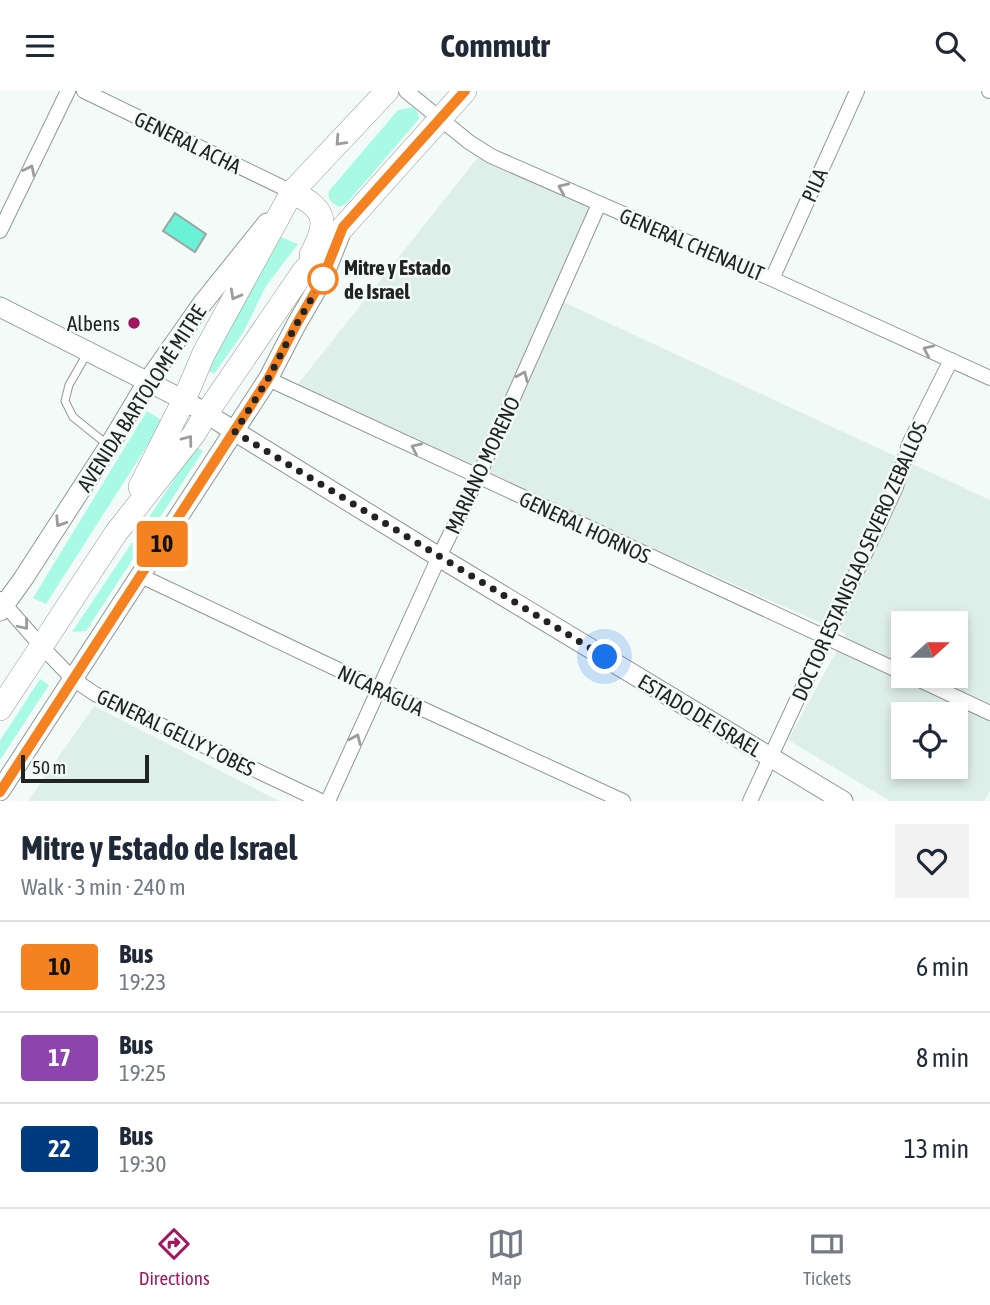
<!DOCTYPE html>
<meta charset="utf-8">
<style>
body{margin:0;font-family:"Asap Condensed",sans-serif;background:#f2f2f3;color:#1f2937;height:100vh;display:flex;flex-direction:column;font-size:26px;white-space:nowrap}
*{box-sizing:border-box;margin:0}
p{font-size:23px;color:#747a83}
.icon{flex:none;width:38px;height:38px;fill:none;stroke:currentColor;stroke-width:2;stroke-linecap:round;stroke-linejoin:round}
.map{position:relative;height:710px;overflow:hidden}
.panel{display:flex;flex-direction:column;background:#fff;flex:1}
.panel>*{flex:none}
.badge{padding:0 14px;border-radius:5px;font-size:24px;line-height:46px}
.needle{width:46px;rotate:69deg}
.tools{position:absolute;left:891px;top:520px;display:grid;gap:14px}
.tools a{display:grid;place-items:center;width:77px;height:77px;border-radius:0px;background:#fff;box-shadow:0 4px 10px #0003;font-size:35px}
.scale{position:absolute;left:21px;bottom:18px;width:128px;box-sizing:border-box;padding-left:7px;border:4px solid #212423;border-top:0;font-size:19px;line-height:24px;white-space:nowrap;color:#212423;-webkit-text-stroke:5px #f3fbf9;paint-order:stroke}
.you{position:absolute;width:35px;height:35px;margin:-18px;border:5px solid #fff;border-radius:50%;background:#1a73e8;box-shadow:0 0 0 10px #1a73e833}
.map>.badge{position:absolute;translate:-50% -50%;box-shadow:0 0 0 4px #fff}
.round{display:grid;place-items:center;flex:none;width:74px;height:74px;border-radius:0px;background:#f2f2f3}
.head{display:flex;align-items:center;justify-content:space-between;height:119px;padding:0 21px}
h1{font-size:33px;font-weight:700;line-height:52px}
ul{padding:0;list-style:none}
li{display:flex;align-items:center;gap:21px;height:91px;padding:0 21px;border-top:2px solid #e0e1e3}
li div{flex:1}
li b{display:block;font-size:26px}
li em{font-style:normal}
li .badge{min-width:77px;font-weight:700;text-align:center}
header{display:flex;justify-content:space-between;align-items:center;height:91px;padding:0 21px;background:#fff;font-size:32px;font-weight:700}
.menu{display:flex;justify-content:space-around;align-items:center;height:98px;border-top:2px solid #e0e1e3;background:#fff;font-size:19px;color:#747a83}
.menu a{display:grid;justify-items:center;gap:4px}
.menu .on{color:#a3175e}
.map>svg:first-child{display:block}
.built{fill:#deeee9;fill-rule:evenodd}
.green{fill:#a8fae5}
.building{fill:#69f2d5;stroke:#9da5a3;stroke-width:2}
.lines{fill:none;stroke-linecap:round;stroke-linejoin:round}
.lane-casing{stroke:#909795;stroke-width:9}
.street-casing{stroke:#909795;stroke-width:16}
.secondary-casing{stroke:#909795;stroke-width:21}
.primary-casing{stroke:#909795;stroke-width:24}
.lane{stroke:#fff;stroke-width:7}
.street{stroke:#fff;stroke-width:14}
.secondary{stroke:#fff;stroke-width:19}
.primary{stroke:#fff;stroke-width:23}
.oneway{stroke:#9b9c9c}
.line-casing{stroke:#fff;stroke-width:16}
.line{stroke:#f58220;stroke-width:10}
.walk{stroke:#212423;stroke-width:7;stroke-dasharray:0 12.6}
.stop-dot{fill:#fff;stroke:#f58220;stroke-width:3.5}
.poi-dot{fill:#a3175e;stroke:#f3fbf9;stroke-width:2.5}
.labels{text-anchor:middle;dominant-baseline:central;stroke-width:5;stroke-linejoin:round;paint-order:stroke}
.street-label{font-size:21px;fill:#212423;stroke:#f3fbf9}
.stop-label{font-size:21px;font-weight:bold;fill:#212423;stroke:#f3fbf9;text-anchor:start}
.poi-label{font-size:21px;fill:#212423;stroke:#f3fbf9;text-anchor:end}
</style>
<header><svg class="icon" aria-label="menu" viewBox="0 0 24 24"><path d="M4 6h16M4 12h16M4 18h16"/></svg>Commutr<svg class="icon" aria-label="search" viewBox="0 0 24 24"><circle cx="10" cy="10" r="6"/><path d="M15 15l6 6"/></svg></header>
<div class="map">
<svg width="990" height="710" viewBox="0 0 990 710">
<rect width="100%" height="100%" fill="#f3fbf9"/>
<path class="built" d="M483,60L593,113L559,209L990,409V700L984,710H890L788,649L846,543L294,298ZM903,532H956V584H903ZM903,623H956V676H903Z
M94,615L279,710H28Z"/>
<path class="green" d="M414,16L418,22L419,28L346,113L339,116C332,112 327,109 329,100L398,19Z
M273,143L298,153L266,195L243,242L214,283L205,277Z
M147,320L163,330L46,513L33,507Z
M196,356L203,360L86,540L72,541Z
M40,588L49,594L0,669V650Z"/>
<path class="building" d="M175,122L206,143L195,161L163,140Z"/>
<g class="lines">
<defs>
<path id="lane" d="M88,261L69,294L65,310L73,326L108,354"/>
<path id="street" d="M84,0L292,101
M406,0L469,51L491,65L772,188L990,287
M989,0H990
M0,140L68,0
M772,188L857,0
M268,288L903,582
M141,485L379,598L623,710
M0,508L42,556L73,588L95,603L321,710
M909,584L990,622
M328,710L439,466L478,386L599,113
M750,710L896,396L909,353L951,269"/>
<path id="secondary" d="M0,216L184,309L439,466L843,710
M0,520L23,488L109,355L148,290L202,213L267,132
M0,700L268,288L296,234L322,189L340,144"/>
<path id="primary" d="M292,101C328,119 328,131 311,164
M140,396L184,309L204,262L292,101L387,0
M0,618L116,442L194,343L206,323L303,181L465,0"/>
</defs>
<use href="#lane" class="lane-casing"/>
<use href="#street" class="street-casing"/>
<use href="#secondary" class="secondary-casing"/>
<use href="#primary" class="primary-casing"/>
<use href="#lane" class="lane"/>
<use href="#street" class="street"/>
<use href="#secondary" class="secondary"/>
<use href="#primary" class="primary"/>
</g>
<defs><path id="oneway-chevron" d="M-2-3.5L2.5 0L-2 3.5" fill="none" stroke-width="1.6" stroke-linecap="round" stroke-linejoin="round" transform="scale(1.75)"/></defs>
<g class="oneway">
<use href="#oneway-chevron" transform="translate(340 50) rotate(133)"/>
<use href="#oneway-chevron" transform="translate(30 79) rotate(-64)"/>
<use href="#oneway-chevron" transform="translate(563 97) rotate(-156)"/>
<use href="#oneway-chevron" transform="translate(235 204) rotate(119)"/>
<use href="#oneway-chevron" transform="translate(928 259) rotate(-155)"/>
<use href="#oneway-chevron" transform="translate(523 285) rotate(-66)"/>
<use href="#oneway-chevron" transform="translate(188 349) rotate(-53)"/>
<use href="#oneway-chevron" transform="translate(416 357) rotate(-155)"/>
<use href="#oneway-chevron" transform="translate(60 431) rotate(123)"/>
<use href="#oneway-chevron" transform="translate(24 534) rotate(50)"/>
<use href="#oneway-chevron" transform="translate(356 648) rotate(-66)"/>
</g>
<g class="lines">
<defs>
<path id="line" d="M0,701L268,288L296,234L322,189L343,136L465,0"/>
</defs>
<use href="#line" class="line-casing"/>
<use href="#line" class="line"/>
<path class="walk" d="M323,188L296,234L268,288L235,341L605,566"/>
</g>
<circle class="stop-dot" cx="323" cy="188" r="14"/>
<circle class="poi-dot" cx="134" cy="232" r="7"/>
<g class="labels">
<g class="street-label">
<text transform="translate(188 51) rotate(26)">GENERAL ACHA</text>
<text transform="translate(814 94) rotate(-66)">PILA</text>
<text transform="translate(692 153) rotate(23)">GENERAL CHENAULT</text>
<text transform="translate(141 307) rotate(-57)">AVENIDA BARTOLOMÉ MITRE</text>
<text transform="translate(482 374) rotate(-65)">MARIANO MORENO</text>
<text transform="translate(585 436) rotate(25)">GENERAL HORNOS</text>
<text transform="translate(859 470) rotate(-66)">DOCTOR ESTANISLAO SEVERO ZEBALLOS</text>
<text transform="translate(381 599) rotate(25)">NICARAGUA</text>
<text transform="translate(700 624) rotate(31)">ESTADO DE ISRAEL</text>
<text transform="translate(176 641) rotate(26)">GENERAL GELLY Y OBES</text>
</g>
<g class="stop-label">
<text x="344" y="176">Mitre y Estado<tspan x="344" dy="24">de Israel</tspan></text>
</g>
<g class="poi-label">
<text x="120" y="232">Albens</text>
</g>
</g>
</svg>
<div class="tools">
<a><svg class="needle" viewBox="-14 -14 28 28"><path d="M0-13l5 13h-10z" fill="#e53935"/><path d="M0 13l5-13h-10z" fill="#747a83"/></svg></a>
<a><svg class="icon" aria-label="locate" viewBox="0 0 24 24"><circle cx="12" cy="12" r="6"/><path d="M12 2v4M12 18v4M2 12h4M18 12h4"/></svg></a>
</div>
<div class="scale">50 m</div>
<div class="you" style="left:605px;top:566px"></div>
<b class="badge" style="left:162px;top:453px;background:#f58220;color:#111">10</b>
</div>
<section class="panel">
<div class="head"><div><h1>Mitre y Estado de Israel</h1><p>Walk · 3 min · 240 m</p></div><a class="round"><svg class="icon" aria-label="heart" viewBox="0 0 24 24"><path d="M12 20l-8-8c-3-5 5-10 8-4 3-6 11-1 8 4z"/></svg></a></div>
<ul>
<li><span class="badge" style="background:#f58220;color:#111">10</span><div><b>Bus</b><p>19:23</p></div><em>6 min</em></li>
<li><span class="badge" style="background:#8e44ad;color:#fff">17</span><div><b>Bus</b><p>19:25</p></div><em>8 min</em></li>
<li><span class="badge" style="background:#003b80;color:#fff">22</span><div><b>Bus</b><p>19:30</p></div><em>13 min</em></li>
</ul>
</section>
<nav class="menu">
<a class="on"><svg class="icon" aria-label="directions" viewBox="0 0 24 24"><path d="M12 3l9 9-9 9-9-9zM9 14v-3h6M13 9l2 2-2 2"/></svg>Directions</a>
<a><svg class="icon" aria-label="map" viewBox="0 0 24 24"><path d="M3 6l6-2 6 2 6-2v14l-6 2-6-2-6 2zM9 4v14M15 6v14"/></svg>Map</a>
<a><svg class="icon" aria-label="tickets" viewBox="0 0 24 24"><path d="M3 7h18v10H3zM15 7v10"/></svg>Tickets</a>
</nav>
